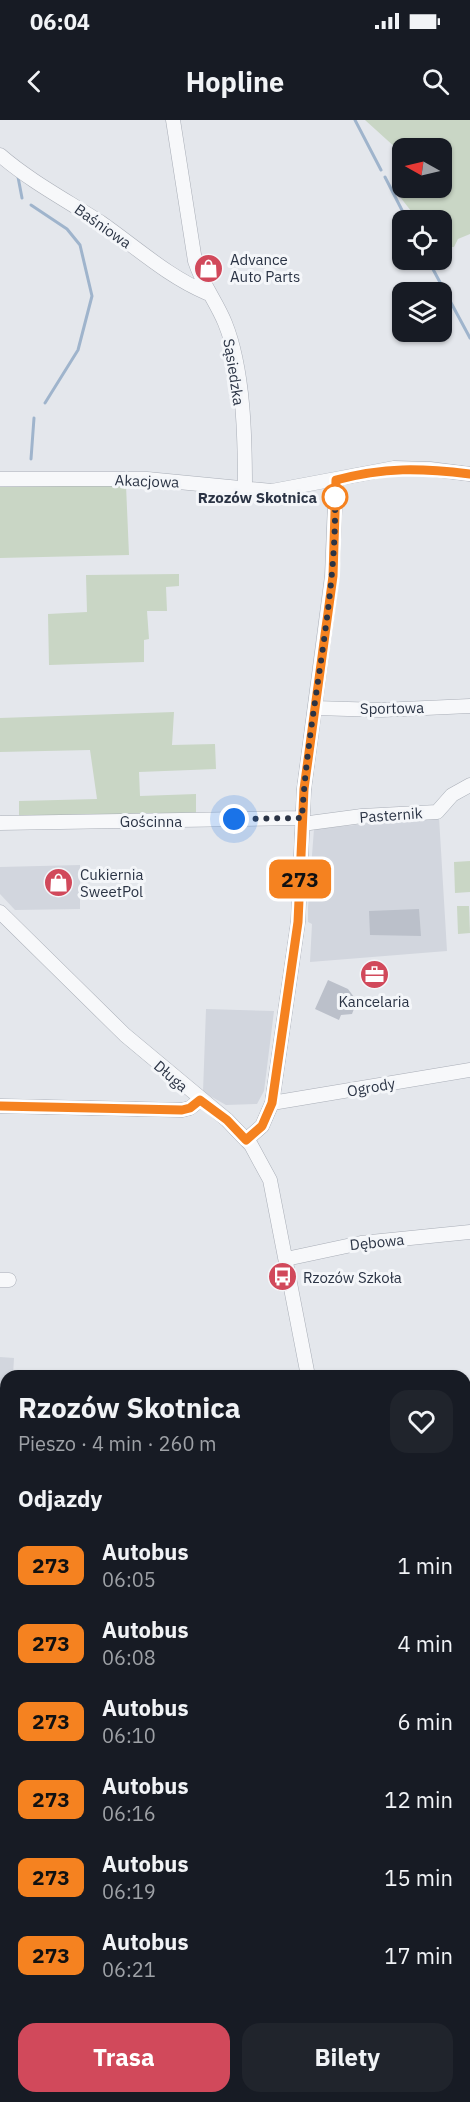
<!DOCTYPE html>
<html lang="pl">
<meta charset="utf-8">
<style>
body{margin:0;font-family:"IBM Plex Sans",sans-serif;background:#20242c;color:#f1f3f6;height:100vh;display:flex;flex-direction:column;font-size:22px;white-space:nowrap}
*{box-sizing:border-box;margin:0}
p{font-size:20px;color:#9ea1a6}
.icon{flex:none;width:33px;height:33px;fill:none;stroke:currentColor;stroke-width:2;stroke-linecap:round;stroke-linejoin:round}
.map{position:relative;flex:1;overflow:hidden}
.details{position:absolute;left:0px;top:1250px;width:471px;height:734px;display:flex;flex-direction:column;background:#171b24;border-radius:18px 18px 0 0;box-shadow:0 2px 4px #0004}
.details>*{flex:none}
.badge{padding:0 12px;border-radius:9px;font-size:21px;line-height:39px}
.needle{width:39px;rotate:278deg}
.controls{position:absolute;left:392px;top:18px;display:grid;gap:12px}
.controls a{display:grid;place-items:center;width:60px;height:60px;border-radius:12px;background:#171b24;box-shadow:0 2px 4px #0004;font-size:30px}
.you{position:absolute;width:30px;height:30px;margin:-15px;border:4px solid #fff;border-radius:50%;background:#1a73e8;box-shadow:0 0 0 9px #1a73e833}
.map>.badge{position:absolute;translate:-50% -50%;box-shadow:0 0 0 3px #fff}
h2{padding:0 18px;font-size:22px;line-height:54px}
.round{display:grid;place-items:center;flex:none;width:63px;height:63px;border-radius:18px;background:#20242c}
.summary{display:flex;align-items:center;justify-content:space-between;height:102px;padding:0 18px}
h1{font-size:28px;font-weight:700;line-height:45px}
.button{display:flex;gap:12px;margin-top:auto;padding:12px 18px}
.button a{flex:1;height:69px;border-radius:18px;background:#d1495b;color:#fff;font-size:24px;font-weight:700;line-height:69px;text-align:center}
.button a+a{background:#20242c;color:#f1f3f6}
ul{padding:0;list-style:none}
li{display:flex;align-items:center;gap:18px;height:78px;padding:0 18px}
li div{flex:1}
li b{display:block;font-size:22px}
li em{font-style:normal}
li .badge{min-width:66px;font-weight:700;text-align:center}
.status{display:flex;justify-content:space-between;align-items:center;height:42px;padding:0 30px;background:#171b24;direction:ltr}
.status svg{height:16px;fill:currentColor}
header{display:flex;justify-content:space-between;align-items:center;height:78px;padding:0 18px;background:#171b24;font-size:27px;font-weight:700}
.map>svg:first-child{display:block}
.built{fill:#d2d6de}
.green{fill:#c9d6c5}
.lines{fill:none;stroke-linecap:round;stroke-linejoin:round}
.stream{stroke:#9fb4cc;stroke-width:3}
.building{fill:#bbc0ca}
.minor-casing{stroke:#a9aeb7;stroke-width:15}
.major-casing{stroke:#a3abb8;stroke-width:20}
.minor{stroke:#f7f8fa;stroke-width:14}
.major{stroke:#fff;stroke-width:18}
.line-casing{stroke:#fff;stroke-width:14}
.line{stroke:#f58220;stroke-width:9}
.walk{stroke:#2b3445;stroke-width:6;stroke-dasharray:0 10.8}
.stop-dot{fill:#fff;stroke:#f58220;stroke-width:3}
.labels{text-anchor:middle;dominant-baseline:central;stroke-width:6;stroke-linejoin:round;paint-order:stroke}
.street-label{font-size:15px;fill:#2b3445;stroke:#f4f6f9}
.poi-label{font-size:15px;fill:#2b3445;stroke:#f4f6f9;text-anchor:start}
.stop-label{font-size:15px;font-weight:bold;fill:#2b3445;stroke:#f4f6f9;text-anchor:end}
</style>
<div class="status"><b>06:04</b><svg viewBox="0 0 49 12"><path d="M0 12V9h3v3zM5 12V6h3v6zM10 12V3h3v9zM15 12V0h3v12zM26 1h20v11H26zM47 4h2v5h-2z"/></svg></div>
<header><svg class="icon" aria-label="back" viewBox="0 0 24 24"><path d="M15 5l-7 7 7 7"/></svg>Hopline<svg class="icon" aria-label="search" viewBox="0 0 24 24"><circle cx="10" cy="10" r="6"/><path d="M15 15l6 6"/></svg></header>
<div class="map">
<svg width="470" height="1982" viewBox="0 0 470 1982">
<rect width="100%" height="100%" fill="#e4e7ec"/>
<path class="built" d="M439,697L447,831L310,842L312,804L308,802V787L314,709Z
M80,745V789L15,790L0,774V747Z
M206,889L274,891L264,971L257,984L226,985L203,972Z
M0,1237L14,1238L13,1255L6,1256V1296H0Z"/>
<path class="green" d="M365,0H470V114L458,119L454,127H449L441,119V100H418L397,73L402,65V68H441V28H402V46L397,29Z
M126,365L129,435L0,438V367Z
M179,454V466L166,467L167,491H147L149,519L144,520V542L49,545L48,494L87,492L86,455Z
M174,592L172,625L215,624L216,649L139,652L140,676L196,674V697L19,699V681L97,679L90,630L0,632V598Z
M470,741V772L455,773L454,742Z
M457,786H469L470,813L458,814Z
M0,1296H6V1371L0,1370Z
M470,1712V1982H0V1963L6,1960V1977H465V1715Z
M0,1727H6V1789H0Z
M0,1818H6V1907L0,1909Z"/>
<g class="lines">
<path class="stream" d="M355,0L381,50
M18,57L22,78
M385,57L407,100
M31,85L67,109L80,125L92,176L78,230L45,283
M428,140L470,218
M31,339L34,298
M465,1638L470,1634
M465,1683L470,1680
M0,1907L6,1906
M0,1932L6,1930"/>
</g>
<path class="building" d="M419,789L421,816L370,815L369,791Z
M328,860L348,869L357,881L352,894L341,895L339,900L315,889Z"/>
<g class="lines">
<defs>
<path id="minor" d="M173,0L195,141C203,166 216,181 225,203C244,250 245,319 245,369
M0,35C30,61 66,80 100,102C136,127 167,156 207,173
M0,359H147L272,371L394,348L430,349L470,354
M315,588L381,590L470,586
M0,703L302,698
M302,704L362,696L437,692L452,675L470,665
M0,792L125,915L227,1000L251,1025L270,1060L308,1256
M272,983L470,950
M0,986L182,990L190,988L200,980
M246,1020L262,1006L272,983L298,802L304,669L332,456L336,360
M286,1139L361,1123L470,1112
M0,1160H9
M465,1318L470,1310
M465,1497L470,1503
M0,1701L6,1697"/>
<path id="major" d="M465,1662L470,1659
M0,1919L6,1918"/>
</defs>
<use href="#minor" class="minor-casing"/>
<use href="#major" class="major-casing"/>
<use href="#minor" class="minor"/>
<use href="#major" class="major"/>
</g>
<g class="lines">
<defs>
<path id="line" d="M0,986L182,990L190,988L200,980L227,1000L246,1020L262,1006L272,983L298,802L304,669L333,456L336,360C385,347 420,348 470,354"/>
</defs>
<use href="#line" class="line-casing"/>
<use href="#line" class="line"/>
<path class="walk" d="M234,699L302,698C308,590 337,485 335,377"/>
</g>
<defs>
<symbol id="shop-disc" viewBox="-11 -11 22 22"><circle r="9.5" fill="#d1495b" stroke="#f4f6f9"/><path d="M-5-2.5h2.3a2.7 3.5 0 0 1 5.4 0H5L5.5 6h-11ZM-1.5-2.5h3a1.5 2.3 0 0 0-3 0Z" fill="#fff"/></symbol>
<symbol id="office-disc" viewBox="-11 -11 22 22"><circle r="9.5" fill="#d1495b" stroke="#f4f6f9"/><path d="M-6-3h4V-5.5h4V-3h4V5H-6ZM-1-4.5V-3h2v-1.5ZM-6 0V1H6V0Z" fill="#fff"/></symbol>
<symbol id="bus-disc" viewBox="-11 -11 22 22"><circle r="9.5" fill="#d1495b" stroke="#f4f6f9"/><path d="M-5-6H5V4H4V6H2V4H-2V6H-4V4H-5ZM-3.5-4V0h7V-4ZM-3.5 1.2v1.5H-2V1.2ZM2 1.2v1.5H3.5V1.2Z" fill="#fff"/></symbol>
</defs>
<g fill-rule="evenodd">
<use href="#shop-disc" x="192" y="132" width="33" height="33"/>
<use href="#shop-disc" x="42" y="746" width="33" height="33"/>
<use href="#office-disc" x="358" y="838" width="33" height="33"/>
<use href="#bus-disc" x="266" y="1140" width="33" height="33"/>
</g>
<circle class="stop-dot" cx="335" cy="377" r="12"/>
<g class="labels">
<g class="street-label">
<text transform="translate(103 106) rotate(35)">Baśniowa</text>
<text transform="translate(234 252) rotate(81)">Sąsiedzka</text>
<text transform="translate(147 361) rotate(2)">Akacjowa</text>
<text transform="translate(392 588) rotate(-1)">Sportowa</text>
<text transform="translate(391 695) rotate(-4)">Pasternik</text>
<text x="151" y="701">Gościnna</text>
<text transform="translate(171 956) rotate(41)">Długa</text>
<text transform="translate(371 967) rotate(-10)">Ogrody</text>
<text transform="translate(377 1122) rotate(-6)">Dębowa</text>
</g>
<g class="poi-label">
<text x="230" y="139">Advance<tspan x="230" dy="17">Auto Parts</tspan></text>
<text x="80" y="754">Cukiernia<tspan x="80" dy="17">SweetPol</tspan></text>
<text x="374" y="881" text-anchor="middle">Kancelaria</text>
<text x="303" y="1157">Rzozów Szkoła</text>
</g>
<g class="stop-label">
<text x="317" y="377">Rzozów Skotnica</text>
</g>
</g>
</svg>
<div class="controls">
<a><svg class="needle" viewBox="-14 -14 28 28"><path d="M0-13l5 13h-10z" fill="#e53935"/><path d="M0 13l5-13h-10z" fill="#9ea1a6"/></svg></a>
<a><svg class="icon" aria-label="locate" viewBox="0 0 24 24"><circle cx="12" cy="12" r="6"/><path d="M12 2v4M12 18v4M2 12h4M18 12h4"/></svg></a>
<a><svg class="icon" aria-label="layers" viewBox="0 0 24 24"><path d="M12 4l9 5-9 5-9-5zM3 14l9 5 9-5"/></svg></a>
</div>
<div class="you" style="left:234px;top:699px"></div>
<b class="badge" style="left:300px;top:759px;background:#f58220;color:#111">273</b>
<section class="details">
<div class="summary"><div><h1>Rzozów Skotnica</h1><p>Pieszo · 4 min · 260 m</p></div><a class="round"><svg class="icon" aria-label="heart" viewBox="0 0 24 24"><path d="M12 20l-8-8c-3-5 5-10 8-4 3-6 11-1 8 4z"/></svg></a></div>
<h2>Odjazdy</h2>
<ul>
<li><span class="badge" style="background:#f58220;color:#111">273</span><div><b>Autobus</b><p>06:05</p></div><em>1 min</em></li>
<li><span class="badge" style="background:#f58220;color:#111">273</span><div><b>Autobus</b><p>06:08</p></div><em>4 min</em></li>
<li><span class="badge" style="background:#f58220;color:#111">273</span><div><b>Autobus</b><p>06:10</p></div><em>6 min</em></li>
<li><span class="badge" style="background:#f58220;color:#111">273</span><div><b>Autobus</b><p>06:16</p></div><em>12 min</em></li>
<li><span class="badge" style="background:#f58220;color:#111">273</span><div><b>Autobus</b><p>06:19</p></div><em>15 min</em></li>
<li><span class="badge" style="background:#f58220;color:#111">273</span><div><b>Autobus</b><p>06:21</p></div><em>17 min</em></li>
</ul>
<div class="button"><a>Trasa</a><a>Bilety</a></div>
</section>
</div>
